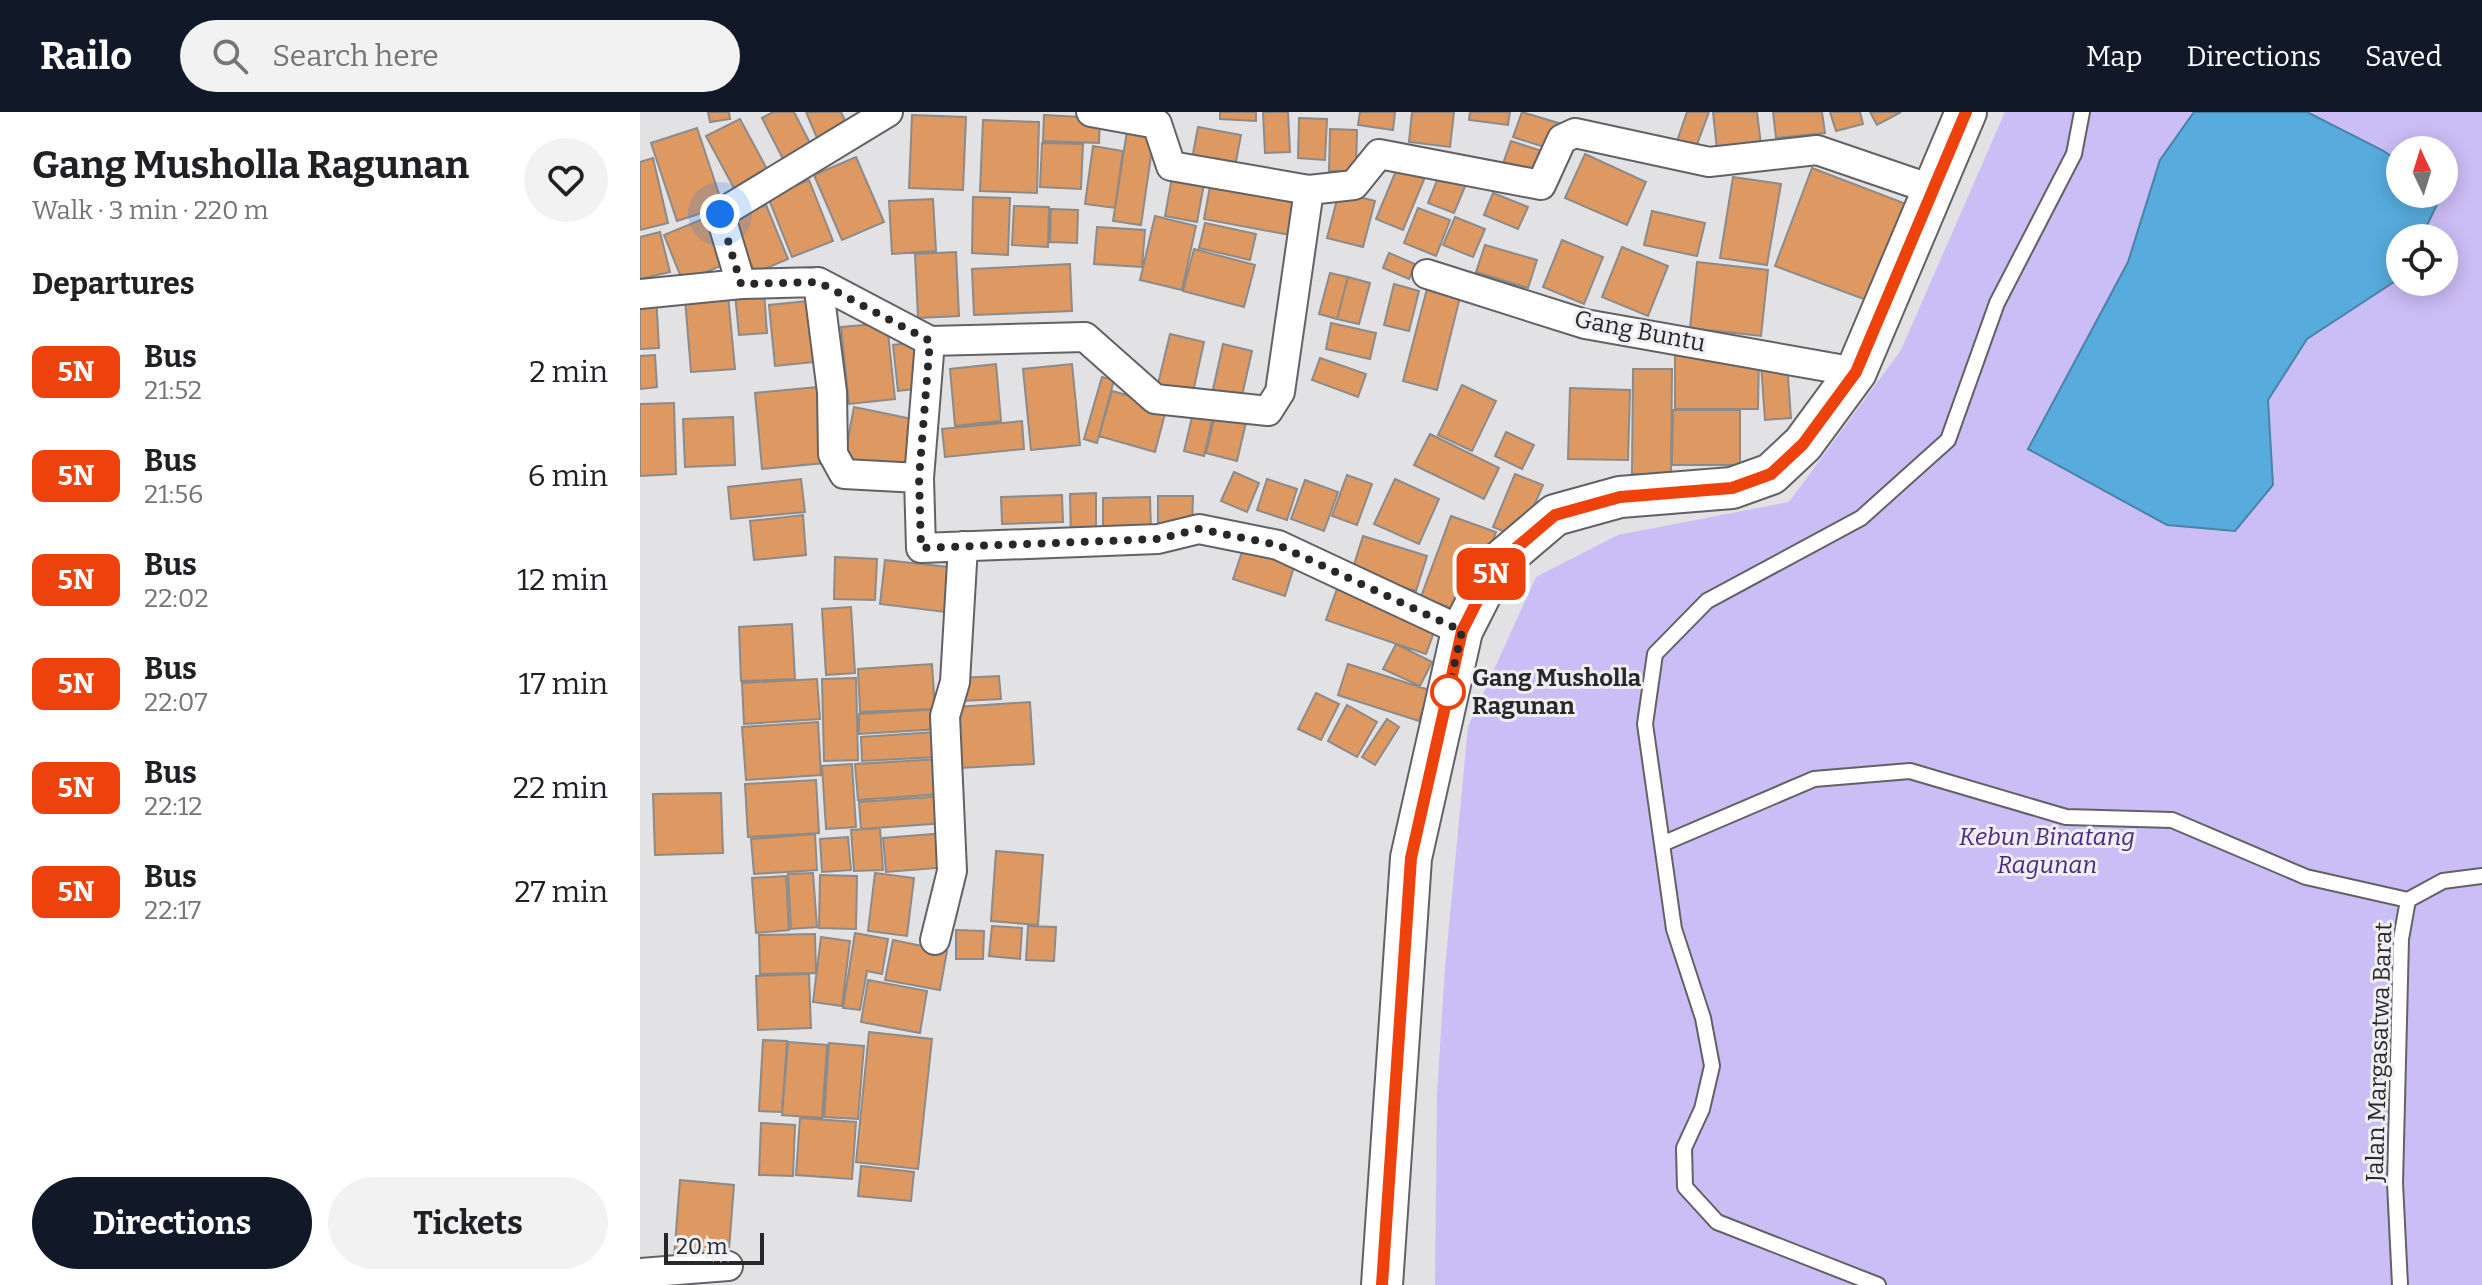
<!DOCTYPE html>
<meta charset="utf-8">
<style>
body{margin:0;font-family:Bitter,serif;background:#f2f2f2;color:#202124;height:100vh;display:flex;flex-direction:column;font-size:30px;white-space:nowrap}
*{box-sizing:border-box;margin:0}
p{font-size:26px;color:#757577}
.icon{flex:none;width:44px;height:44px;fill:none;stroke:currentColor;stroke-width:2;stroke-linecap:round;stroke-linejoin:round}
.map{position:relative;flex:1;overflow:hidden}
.details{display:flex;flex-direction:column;background:#fff;width:640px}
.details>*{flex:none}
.badge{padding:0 16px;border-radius:12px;font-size:28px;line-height:52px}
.needle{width:52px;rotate:356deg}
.controls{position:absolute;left:1746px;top:24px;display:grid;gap:16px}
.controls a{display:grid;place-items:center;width:72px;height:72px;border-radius:50%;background:#fff;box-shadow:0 4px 20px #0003;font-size:40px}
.scale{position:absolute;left:24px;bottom:20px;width:100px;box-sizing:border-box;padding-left:8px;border:4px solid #282829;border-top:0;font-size:22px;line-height:28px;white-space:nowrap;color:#282829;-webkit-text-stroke:6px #efeef2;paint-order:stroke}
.you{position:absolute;width:40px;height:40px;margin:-20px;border:6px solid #fff;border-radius:50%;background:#1a73e8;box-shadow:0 0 0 12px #1a73e833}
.map>.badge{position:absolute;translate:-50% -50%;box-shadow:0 0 0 4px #fff}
h2{padding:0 32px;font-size:30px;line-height:72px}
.round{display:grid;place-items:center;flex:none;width:84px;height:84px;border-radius:42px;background:#f2f2f2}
.headline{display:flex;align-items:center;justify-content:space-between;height:136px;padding:0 32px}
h1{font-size:38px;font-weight:700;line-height:60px}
.cta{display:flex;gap:16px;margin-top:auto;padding:16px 32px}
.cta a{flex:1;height:92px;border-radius:48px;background:#111827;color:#fff;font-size:32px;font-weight:700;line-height:92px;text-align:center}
.cta a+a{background:#f2f2f2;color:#202124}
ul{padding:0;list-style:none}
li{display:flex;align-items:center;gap:24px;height:104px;padding:0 32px}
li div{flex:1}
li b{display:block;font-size:30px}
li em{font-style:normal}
li .badge{min-width:88px;font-weight:700;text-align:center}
header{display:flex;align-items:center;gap:48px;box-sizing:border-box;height:112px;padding:0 40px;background:#111827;color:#fff}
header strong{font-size:38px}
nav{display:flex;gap:44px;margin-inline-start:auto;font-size:28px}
.search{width:560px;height:72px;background:#f2f2f2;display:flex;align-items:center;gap:20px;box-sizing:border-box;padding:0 28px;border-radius:44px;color:#757577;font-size:30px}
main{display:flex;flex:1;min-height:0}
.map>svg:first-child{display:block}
.green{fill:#cbbdf5;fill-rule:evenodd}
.water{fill:#57acdd;stroke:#4984a7;stroke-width:2}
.building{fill:#de9962;stroke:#8d8a88;stroke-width:2}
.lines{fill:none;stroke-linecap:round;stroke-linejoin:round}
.lane-casing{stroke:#626264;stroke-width:18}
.street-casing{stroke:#626264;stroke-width:32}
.secondary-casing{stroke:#626264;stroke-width:44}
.lane{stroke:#fff;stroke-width:14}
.street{stroke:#fff;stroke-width:28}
.secondary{stroke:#fff;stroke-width:40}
.line-casing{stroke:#fff;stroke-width:18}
.line{stroke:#ee420d;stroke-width:12}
.walk{stroke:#282829;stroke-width:8;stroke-dasharray:0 14.4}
.stop-dot{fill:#fff;stroke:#ee420d;stroke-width:4}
.labels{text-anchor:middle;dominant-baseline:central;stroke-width:6;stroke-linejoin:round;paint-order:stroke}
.street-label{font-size:24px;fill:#282829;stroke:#efeef2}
.stop-label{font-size:24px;font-weight:bold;fill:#282829;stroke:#efeef2;text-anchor:start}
.park-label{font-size:24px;font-style:italic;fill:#48287e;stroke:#efeef2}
</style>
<header>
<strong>Railo</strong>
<div class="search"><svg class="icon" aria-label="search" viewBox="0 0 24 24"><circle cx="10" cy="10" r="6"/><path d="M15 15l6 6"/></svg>Search here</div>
<nav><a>Map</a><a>Directions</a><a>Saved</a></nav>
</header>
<main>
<section class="details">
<div class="headline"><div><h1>Gang Musholla Ragunan</h1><p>Walk · 3 min · 220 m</p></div><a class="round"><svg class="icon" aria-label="heart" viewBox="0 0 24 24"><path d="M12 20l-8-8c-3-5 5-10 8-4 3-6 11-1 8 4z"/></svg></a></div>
<h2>Departures</h2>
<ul>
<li><span class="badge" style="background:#ee420d;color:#fff">5N</span><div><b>Bus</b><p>21:52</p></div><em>2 min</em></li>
<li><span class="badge" style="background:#ee420d;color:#fff">5N</span><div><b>Bus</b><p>21:56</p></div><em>6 min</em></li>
<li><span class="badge" style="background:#ee420d;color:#fff">5N</span><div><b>Bus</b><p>22:02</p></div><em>12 min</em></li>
<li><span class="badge" style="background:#ee420d;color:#fff">5N</span><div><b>Bus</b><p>22:07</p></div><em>17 min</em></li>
<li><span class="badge" style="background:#ee420d;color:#fff">5N</span><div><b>Bus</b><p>22:12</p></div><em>22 min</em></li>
<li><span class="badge" style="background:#ee420d;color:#fff">5N</span><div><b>Bus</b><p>22:17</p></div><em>27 min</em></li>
</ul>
<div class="cta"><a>Directions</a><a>Tickets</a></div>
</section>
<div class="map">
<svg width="1842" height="1173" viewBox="0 0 1842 1173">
<rect width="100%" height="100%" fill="#e2e1e4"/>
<path class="green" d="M1365,0H1842V1173H795L797,982L805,856L828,615L896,465L978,423L1149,390L1261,238ZM1760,38H1804V82H1760ZM1760,126H1804V170H1760Z"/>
<path class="water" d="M1554,0H1667L1742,38L1760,50V82H1802L1781,126H1760V166L1667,227L1628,288L1633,373L1595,419L1527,413L1388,337L1488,150L1520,48Z"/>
<path class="building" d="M68,0H89L90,7L70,10Z
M133,0H154L172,35L144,49L122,6Z
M166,0H201L207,13L177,26Z
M580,0H616V9L580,7Z
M623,0H648L650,40L625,41Z
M720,0H755L753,18L718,13Z
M772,0H814L810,35L769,30Z
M830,0H870L868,13L829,8Z
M882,0L925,13L917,39L873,25Z
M1047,0H1069L1056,35L1037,29Z
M1073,0H1117L1121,33L1077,38Z
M1133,0H1182L1185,21L1136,26Z
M1190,0H1220L1223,12L1196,19Z
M1230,0H1261L1237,13Z
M272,3L326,5L323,78L269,76Z
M404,3L460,6L459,31L403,29Z
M659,6L687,7L685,48L658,46Z
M100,7L129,61L95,78L66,24Z
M343,8L399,10L397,81L340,79Z
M558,15L601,23L595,55L552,47Z
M57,16L83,94L37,109L11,31Z
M690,17L717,18L716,59H689Z
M487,19L514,23L501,113L473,109Z
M871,29L908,41L897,72L860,60Z
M402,31L443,32L441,77L400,75Z
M453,34L483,39L475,96L445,92Z
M945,42L1006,70L987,113L925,86Z
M216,45L244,110L202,128L174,63Z
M13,46L28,111L0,118V50Z
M758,54L785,65L763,118L736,107Z
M1172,56L1274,95L1237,192L1135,154Z
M533,60L565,66L557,110L525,104Z
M800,61L826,72L814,101L788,91Z
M572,64L658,80L650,123L564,107Z
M1093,65L1141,72L1127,153L1080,146Z
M169,68L193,129L152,145L128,85Z
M699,80L735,89L723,135L687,126Z
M853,81L888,95L878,117L844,103Z
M333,85L370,86L368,143L332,141Z
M293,87L296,139L252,142L249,89Z
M126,93L148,147L115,161L92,107Z
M374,94L409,95L408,135L372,133Z
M778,96L810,108L796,144L764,131Z
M411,97L438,98L437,131L410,130Z
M1012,99L1065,111L1057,144L1004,133Z
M515,104L556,114L542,178L500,168Z
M815,105L845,117L833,145L803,133Z
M65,106L85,152L43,170L24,123Z
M565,111L616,122L610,148L559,136Z
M457,115L505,118L502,155L454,152Z
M20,120L30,160L0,167V125Z
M922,128L963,145L944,192L903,175Z
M845,133L897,148L888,176L836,160Z
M982,135L1028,154L1008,204L962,185Z
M554,137L615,153L604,195L543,179Z
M316,140L319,204L278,206L275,142Z
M749,141L775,152L769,167L743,156Z
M1057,150L1128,158L1121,224L1050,216Z
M430,152L432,199L334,203L332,157Z
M690,161L708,165L697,207L679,202Z
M708,165L730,171L719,212L697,207Z
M754,172L779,179L769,219L744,213Z
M788,173L821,181L797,278L763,269Z
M124,180L127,221L99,223L95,182Z
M16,182L19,236L0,237V183Z
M88,183L95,257L51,260L45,187Z
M177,188L183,249L135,254L129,193Z
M247,211L255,287L209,292L201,215Z
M691,211L736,221L730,247L686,237Z
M530,222L564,230L553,280L518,272Z
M279,230L284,276L258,279L253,233Z
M583,232L612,239L601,288L572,282Z
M1035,242L1119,243L1118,297H1035Z
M15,243L17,275L0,277V244Z
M680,246L726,262L718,285L672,268Z
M1147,250L1151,306L1125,308L1121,252Z
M356,252L361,309L315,314L310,257Z
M432,252L440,333L391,338L383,257Z
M993,257H1032L1031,362H992Z
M462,265L474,268L457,331L444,327Z
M822,273L856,289L832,339L798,323Z
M177,275L185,351L122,357L115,281Z
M930,276L990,278L988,348L928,347Z
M472,279L527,294L515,340L459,324Z
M34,291L36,362L0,364V292Z
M214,295L277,308L267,361L204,348Z
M1033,298H1100V353H1032Z
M576,299L607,306L597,349L566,341Z
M553,301L573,305L564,344L544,339Z
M93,305L95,353L45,355L43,307Z
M382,309L384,337L305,345L302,317Z
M866,320L894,333L882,357L855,344Z
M790,322L859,356L844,387L774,353Z
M594,360L619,371L607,400L581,389Z
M875,362L903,373L880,426L853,415Z
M707,363L732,372L717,413L692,404Z
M161,367L165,400L91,407L88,375Z
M627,367L657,377L647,408L617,398Z
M755,367L799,387L779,432L734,412Z
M665,368L698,380L684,419L651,407Z
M456,381V429L431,430L430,382Z
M422,383L423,410L362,412L361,385Z
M518,384H553L552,417L518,416Z
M510,385L511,418L463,419V386Z
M163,403L166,443L114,448L110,409Z
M811,404L856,420L825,501L781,485Z
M723,424L787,444L776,479L712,459Z
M605,431L656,448L645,484L593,467Z
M195,445L237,447L235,488L194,487Z
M245,448L317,456L313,501L240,492Z
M698,474L798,509L786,542L686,508Z
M211,495L215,561L186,563L182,497Z
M152,512L155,567L101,569L99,515Z
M756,532L792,550L780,574L743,557Z
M292,552L295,597L220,600L218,557Z
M708,552L789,578L779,609L698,583Z
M359,564L361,587L321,589L320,566Z
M216,566L218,648L184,649L182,567Z
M177,567L180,607L104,612L102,571Z
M676,581L699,592L681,628L658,617Z
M390,590L394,652L320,656L316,595Z
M707,593L737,610L717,645L688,629Z
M299,597L300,617L219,622V602Z
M747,607L759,615L735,653L722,645Z
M178,610L181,663L106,668L102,615Z
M295,620L297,645L222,649L221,625Z
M301,647L302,682L218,688L215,652Z
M212,652L216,715L186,717L182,654Z
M176,668L179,721L108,725L105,672Z
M81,681L83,741L15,743L13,682Z
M305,684L306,711L221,717L219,690Z
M240,716L243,758L214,759L211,718Z
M305,721L308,755L246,760L243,726Z
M175,722L177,758L114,762L111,727Z
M208,725L211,758L182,760L180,727Z
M356,739L403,743L398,813L351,809Z
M173,761L177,815L151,817L148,762Z
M235,761L274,766L267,824L228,819Z
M180,763L217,764L216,817L179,816Z
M146,764L149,818L116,821L112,766Z
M352,814L382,816L380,847L349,844Z
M388,814L416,815L414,849L386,848Z
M316,818L344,819L343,847H316Z
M215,821L248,827L242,862L227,859L220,898L203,896Z
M175,822L176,861L120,862L119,823Z
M181,825L210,829L202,894L173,890Z
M253,828L307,839L300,878L245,868Z
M169,862L171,916L118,918L116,864Z
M228,868L287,879L280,921L221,910Z
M229,920L292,927L278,1057L216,1050Z
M123,928L147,929L142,1000L119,999Z
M148,930L187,933L182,1006L142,1003Z
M189,931L224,934L218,1007L184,1005Z
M160,1006L216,1010L212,1067L156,1063Z
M121,1011L155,1013L153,1064L119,1063Z
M221,1054L274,1060L271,1089L218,1084Z
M40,1068L94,1073L88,1150L34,1146Z"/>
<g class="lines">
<defs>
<path id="lane" d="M1022,732L1174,667L1270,659L1426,705L1532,708L1666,765L1768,788
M1238,1173L1077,1110L1045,1075L1044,1036L1062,997L1072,954L1063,906L1034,817L1005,612L1015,542L1067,489L1221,406L1308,328L1357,191L1434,42L1442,0
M1760,1173L1755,1071L1761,827L1768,788L1803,769L1842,764"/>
<path id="street" d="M451,0L517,12L531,54L669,78L714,73L739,42L901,73L922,27L935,21L1069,50L1177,38L1294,78
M787,162L945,212L1216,260
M178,170L192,280L193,342L204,362L279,366
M101,172L80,102L248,0
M0,182L101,172L178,170L290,229L445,225L515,287L628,299L640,280L669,78
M290,229L279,366L281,436L518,427L559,417L638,433L822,519
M295,828L312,759L305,604L315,570L323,434
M0,1161L88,1154"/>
<path id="secondary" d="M742,1173L771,746L822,519L855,454L915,403L980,385L1092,376L1131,362L1163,332L1216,260L1326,0"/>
</defs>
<use href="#lane" class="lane-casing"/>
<use href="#street" class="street-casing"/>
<use href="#secondary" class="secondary-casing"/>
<use href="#lane" class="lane"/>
<use href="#street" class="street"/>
<use href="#secondary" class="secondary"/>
</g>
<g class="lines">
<defs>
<path id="line" d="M742,1173L771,746L822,519L855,454L915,403L980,385L1092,376L1131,362L1163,332L1216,260L1326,0"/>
</defs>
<use href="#line" class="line-casing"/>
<use href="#line" class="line"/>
<path class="walk" d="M80,102L101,172L178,170L290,229L279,366L281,436L518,427L559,417L638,433L822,519L808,580"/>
</g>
<circle class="stop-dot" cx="808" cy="580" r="16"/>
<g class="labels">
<g class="street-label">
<text transform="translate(1000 219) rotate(11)">Gang Buntu</text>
<text transform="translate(1739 940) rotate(-88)">Jalan Margasatwa Barat</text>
</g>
<g class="stop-label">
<text x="832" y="566">Gang Musholla<tspan x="832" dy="28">Ragunan</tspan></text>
</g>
<g class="park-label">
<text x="1407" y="725">Kebun Binatang<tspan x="1407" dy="28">Ragunan</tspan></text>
</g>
</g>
</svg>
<div class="controls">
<a><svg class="needle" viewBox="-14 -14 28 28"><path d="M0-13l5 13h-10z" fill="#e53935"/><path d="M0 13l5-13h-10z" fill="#757577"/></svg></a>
<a><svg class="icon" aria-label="locate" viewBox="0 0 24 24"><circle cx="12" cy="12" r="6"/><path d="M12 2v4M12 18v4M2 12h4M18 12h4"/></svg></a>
</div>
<div class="scale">20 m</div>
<div class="you" style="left:80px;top:102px"></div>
<b class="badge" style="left:851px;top:462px;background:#ee420d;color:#fff">5N</b>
</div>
</main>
